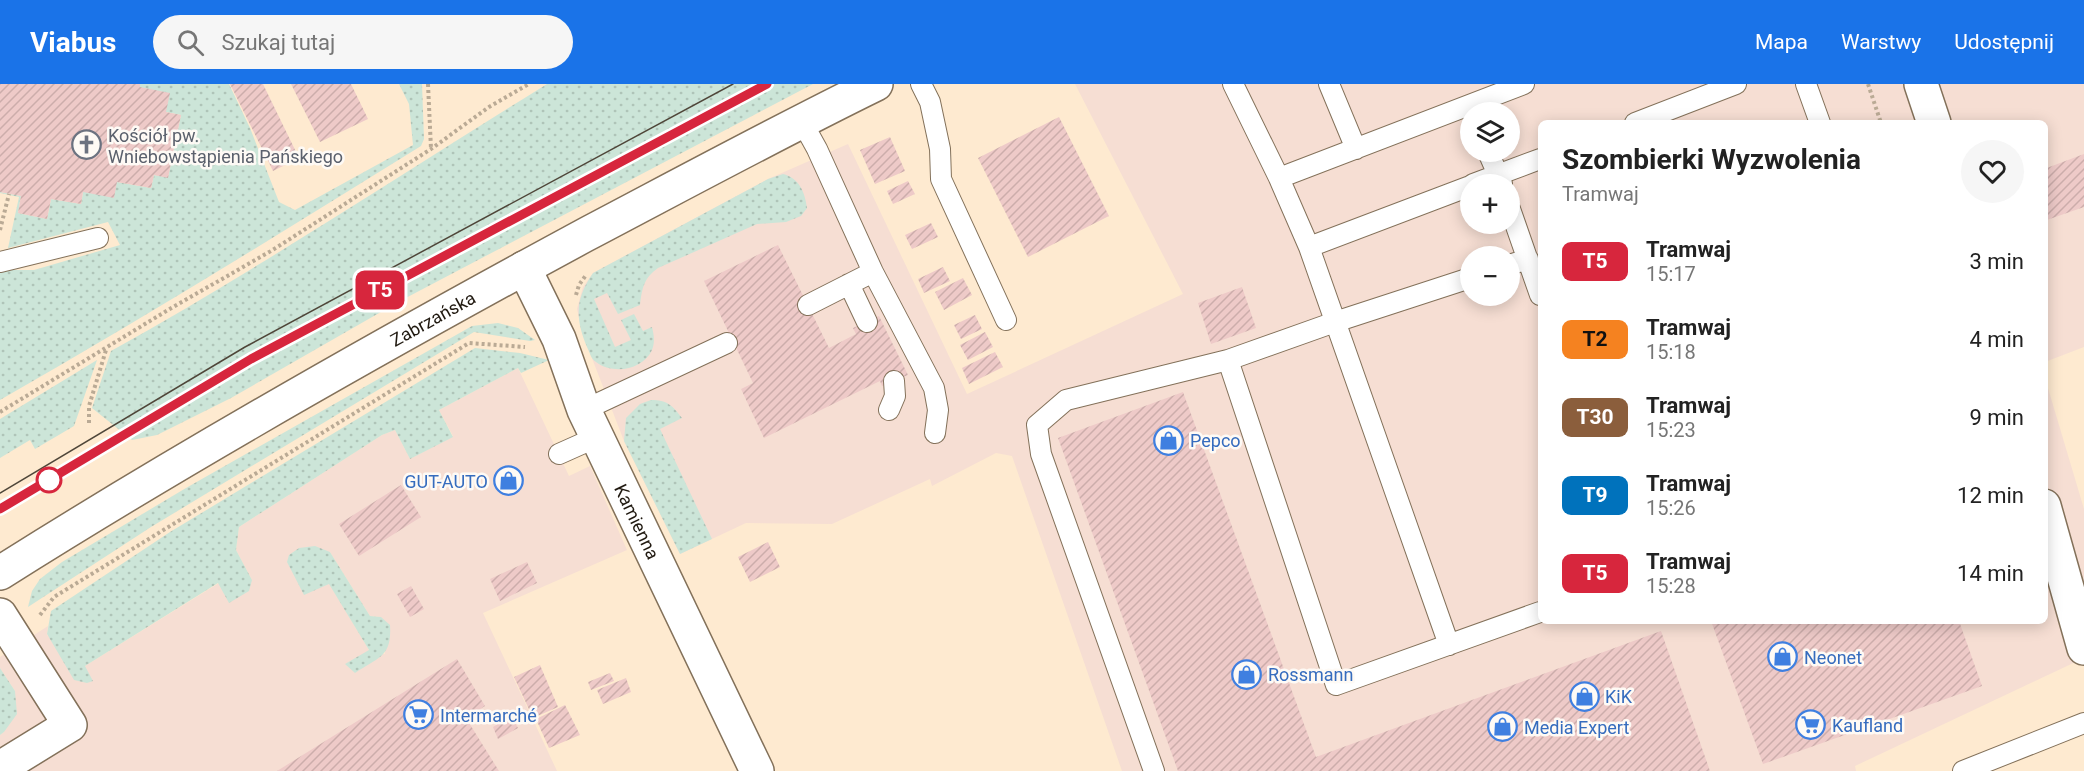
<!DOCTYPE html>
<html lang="pl">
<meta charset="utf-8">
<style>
body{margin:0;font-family:Roboto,sans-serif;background:#f6f6f6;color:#222;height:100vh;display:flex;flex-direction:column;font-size:22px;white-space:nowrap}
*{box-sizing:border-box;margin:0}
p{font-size:20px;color:#767676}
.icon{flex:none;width:33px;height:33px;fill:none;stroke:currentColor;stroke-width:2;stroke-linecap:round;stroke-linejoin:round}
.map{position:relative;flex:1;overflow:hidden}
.side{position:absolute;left:1538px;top:36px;width:510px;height:504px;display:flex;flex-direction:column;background:#fff;border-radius:9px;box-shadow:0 3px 15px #0003}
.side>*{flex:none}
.badge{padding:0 12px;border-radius:9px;font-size:21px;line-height:39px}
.buttons{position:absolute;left:1460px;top:18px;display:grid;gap:12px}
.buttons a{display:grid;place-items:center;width:60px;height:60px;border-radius:50%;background:#fff;box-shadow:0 3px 15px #0003;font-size:30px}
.map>.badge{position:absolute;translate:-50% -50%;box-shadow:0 0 0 3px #fff}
.round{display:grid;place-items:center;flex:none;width:63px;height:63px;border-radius:32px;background:#f6f6f6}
.overview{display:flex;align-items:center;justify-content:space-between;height:102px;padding:0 24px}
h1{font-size:28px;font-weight:700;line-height:45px}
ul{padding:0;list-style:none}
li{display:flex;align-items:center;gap:18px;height:78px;padding:0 24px}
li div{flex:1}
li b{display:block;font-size:22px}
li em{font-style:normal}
li .badge{min-width:66px;font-weight:700;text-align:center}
header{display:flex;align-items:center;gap:36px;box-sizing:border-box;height:84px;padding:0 30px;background:#1a73e8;color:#fff}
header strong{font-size:28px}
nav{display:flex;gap:33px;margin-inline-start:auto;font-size:21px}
.search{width:420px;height:54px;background:#f6f6f6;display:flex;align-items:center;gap:15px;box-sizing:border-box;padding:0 21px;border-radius:33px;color:#767676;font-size:22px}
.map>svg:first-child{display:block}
.commercial{fill:#f6ded3;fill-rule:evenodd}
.grass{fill:url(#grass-dots)}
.building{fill:url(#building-hatch)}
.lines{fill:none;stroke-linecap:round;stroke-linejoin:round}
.lane-casing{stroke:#83715a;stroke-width:22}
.street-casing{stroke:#83715a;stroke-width:36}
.secondary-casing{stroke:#83715a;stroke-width:36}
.path{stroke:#baaa95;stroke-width:4;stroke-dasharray:3 3;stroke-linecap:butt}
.lane{stroke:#fff;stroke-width:20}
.street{stroke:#fff;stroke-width:33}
.secondary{stroke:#fff;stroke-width:33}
.tram{stroke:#4f4639;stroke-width:1.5}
.line-casing{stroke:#fff;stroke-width:14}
.line{stroke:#d7263d;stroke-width:9}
.stop-dot{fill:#fff;stroke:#d7263d;stroke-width:3}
.labels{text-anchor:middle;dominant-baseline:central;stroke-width:5;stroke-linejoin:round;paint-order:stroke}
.worship-label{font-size:18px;fill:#5b616d;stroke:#fefaf5;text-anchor:start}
.street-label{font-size:18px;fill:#201910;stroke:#fefaf5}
.shop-label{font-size:18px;fill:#366cbe;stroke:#fefaf5;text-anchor:start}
</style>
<header>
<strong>Viabus</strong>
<div class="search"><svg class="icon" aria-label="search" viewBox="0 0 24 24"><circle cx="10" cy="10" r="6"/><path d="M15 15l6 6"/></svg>Szukaj tutaj</div>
<nav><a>Mapa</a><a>Warstwy</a><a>Udostępnij</a></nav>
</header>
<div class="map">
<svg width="2084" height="687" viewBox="0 0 2084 687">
<defs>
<pattern id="grass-dots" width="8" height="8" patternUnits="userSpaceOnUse" patternTransform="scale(1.5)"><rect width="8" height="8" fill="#cce5d8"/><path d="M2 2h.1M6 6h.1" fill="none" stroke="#afc4b8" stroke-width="1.8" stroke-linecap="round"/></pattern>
<pattern id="building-hatch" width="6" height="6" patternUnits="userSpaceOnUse" patternTransform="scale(1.5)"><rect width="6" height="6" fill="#eecac8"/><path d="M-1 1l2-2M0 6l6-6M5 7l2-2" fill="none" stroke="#ccadab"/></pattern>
</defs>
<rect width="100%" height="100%" fill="#feead0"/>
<path class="commercial" d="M1075,0H2084V263L2045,278L2044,39H1540V537H2044L2045,294L2084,425V574L1855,682L1856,687H1122L1012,372L996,369L932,402L930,395L832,440L746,439L680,470L624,357L583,251L577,225L583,203L593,189L768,95L848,60L967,310L1183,210ZM1470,28H1509V68H1470ZM1470,100H1509V140H1470ZM1470,172H1509V212H1470Z
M518,284L569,392L590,382L627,466L483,529L557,687H0V651L4,648L15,607L0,584V573L48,542L47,551L85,582L219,499L229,518L252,496L236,466L239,443L382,351L395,346L410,375L453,352L439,326ZM330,468L370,532L381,533L385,570L369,566L329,499L305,510Z"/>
<path class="grass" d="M140,0H229L250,44L279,118L295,126L413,61L409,20L399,0H422L424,55L421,62C281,149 142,235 0,316V186H34L120,161L108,138L8,164L19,113L0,109V108L21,112L18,129L47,135L51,115L81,120L83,108L117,98L151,104L154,91L168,93L181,31L166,28L140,3Z
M547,0H813L400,217L231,314L157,351L132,356L92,324L111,267C260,184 402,90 547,0Z
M783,90C799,94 805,108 807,124L801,132L786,138L757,140L658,184C644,194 642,204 640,221L618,230L607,209L594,215L615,263L631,256L621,236L634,230L643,247L652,243C654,251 655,259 652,266C643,286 613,291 596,278C591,275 590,269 587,263C575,234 575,215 593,189L768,95Z
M498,239L518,244L535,256L530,257L474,248L151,443L28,523L32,507L40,495L62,478L186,404L472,242Z
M475,264L520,269L549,276L521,289L518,284L439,326L453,353L410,375L395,346L382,351L239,443L236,466L252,496L249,507L229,519L218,499L85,582L93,597L87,599L74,596L47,550L51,527L170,448Z
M97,276L74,342L35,365L30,356L0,374V335Z
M651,316C667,316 672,321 682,334L660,345L712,455L680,470L624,357L626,334L640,320Z
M315,462L330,468L370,532L381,533L390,541C392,573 379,573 355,589L345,580L369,566L329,500L304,511L287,478L289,471L299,464Z
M0,584L15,607L17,630L4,648L0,651Z"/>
<path class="building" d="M0,0H140V3L170,9L166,28L181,31L168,94L154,91L151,104L117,98L114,114L83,108L81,120L51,115L47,135L18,129L21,112L0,108Z
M230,0H263L299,74L273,87Z
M291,0H351L368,35L320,58Z
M1059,33L1109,132L1028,173L978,74Z
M890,53L905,87L875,100L860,66Z
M2084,70V123L2044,137V85Z
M908,97L915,110L893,120L887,107Z
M931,139L938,153L912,165L905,151Z
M778,161L829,264L856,250L853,244L879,232L908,291L882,302L880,297L764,354L741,305L753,299L704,197Z
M943,183L950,197L924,209L918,195Z
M963,194L972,211L944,226L935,208Z
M1242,203L1256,244L1211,260L1198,219Z
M975,231L982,245L961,255L954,241Z
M985,248L993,263L968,276L960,261Z
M995,268L1003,283L969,300L962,284Z
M1183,308L1316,673L1661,547L1710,687H1178L1058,354Z
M401,401L421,433L359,472L339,440Z
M768,458L780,483L750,498L738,473Z
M527,478L537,499L500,517L490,495Z
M411,502L424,525L410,533L397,510Z
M1711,537H1959L1982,602L1763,680Z
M457,575L485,622L466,634L499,687H277Z
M540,581L558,623L533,634L514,593Z
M610,589L614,597L591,606L588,598Z
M626,594L631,608L603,620L597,606Z
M565,621L580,651L549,664L536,635Z
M511,632L518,644L498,655L493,643Z"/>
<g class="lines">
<defs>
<path id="lane" d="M921,0L930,18L940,65L941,95L1006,236
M1233,0L1279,94L1524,0
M1329,0L1356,65
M1806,0L1820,39
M801,36L817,65L873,188L934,304L938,326L935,349
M1635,39L1736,0
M1488,68L1502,100
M1279,94L1309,163L1449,561
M1473,100L1540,75
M1509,122L1540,211
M1309,163L1470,102
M0,178L98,154
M1509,181L1528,175
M1470,194L1335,238L1228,276L1336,601L1540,528
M849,200L867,238
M808,221L873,188
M584,326L727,259
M889,326L895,312L894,297
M559,370L597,353
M1154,687L1041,370L1037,341L1066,316L1228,276
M1963,687L2084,639"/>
<g id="street">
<path d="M1921,0L1934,39"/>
<path id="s1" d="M524,184L559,255L584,326L597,353L757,687"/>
<path d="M2044,422L2084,564"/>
<path d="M0,531L70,641L0,684"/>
</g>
<g id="secondary">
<path id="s2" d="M0,489C190,369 387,258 585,151C682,100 778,48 876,0"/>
</g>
</defs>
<use href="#lane" class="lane-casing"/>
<use href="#street" class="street-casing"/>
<use href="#secondary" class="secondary-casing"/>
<path class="path" d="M428,0L431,65
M1868,0L1881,39
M0,146L9,110
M576,211L579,201L586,191
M0,328L173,223L271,167L431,65L489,23L529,0
M89,339V322L106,266
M40,531L54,513L469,259L525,263"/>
<use href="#lane" class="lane"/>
<use href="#street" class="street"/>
<use href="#secondary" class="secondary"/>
<path class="tram" d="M0,409L245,263L733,0
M0,425L251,275L767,0"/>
</g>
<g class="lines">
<defs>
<path id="line" d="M0,425L251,275L767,0"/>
</defs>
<use href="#line" class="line-casing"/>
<use href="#line" class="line"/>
</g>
<defs>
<symbol id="church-ring" viewBox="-11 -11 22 22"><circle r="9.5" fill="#fefaf5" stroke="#6b7280" stroke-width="1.5"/><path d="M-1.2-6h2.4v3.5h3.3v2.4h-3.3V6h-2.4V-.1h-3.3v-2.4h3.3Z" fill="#6b7280"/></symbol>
<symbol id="shop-ring" viewBox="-11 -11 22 22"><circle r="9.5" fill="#fefaf5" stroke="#3f7fe0" stroke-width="1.5"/><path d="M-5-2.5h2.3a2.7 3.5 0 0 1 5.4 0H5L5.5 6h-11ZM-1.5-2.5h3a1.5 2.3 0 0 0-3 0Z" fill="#3f7fe0"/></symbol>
<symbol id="supermarket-ring" viewBox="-11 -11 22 22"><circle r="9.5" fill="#fefaf5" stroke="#3f7fe0" stroke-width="1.5"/><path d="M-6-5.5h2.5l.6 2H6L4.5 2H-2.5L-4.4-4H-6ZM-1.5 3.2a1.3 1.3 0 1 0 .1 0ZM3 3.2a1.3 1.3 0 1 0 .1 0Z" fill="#3f7fe0"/></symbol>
</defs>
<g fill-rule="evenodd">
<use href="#church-ring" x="70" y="44" width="33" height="33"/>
<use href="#shop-ring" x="1152" y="340" width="33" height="33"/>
<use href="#shop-ring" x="492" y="380" width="33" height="33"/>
<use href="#shop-ring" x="1766" y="556" width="33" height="33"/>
<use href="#shop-ring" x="1230" y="574" width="33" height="33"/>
<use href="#shop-ring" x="1568" y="596" width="33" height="33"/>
<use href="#supermarket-ring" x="402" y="614" width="33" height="33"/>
<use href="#supermarket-ring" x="1794" y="624" width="33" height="33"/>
<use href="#shop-ring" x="1486" y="626" width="33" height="33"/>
</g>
<circle class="stop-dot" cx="49" cy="396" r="12"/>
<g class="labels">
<g class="worship-label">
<text x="108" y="51">Kościół pw.<tspan x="108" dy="21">Wniebowstąpienia Pańskiego</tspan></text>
</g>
<g class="street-label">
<text stroke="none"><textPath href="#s2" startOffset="502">Zabrzańska</textPath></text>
<text stroke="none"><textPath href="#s1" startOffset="278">Kamienna</textPath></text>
</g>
<g class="shop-label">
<text x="1190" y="356">Pepco</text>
<text x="488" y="397" text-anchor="end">GUT-AUTO</text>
<text x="1804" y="573">Neonet</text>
<text x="1268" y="590">Rossmann</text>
<text x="1605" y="612">KiK</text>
<text x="440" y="631">Intermarché</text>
<text x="1832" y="641">Kaufland</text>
<text x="1524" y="643">Media Expert</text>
</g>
</g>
</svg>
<div class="buttons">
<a><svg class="icon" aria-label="layers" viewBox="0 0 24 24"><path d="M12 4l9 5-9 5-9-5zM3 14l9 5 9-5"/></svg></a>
<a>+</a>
<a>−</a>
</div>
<b class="badge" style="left:380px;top:206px;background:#d7263d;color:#fff">T5</b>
<section class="side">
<div class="overview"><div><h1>Szombierki Wyzwolenia</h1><p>Tramwaj</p></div><a class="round"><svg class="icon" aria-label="heart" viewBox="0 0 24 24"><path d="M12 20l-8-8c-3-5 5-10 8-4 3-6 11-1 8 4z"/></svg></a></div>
<ul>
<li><span class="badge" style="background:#d7263d;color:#fff">T5</span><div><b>Tramwaj</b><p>15:17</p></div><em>3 min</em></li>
<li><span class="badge" style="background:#f58220;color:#111">T2</span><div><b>Tramwaj</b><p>15:18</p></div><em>4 min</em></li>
<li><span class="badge" style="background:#8b5e3c;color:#fff">T30</span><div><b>Tramwaj</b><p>15:23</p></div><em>9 min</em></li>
<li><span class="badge" style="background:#0072bc;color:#fff">T9</span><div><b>Tramwaj</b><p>15:26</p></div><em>12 min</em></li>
<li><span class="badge" style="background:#d7263d;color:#fff">T5</span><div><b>Tramwaj</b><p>15:28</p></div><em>14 min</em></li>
</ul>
</section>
</div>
